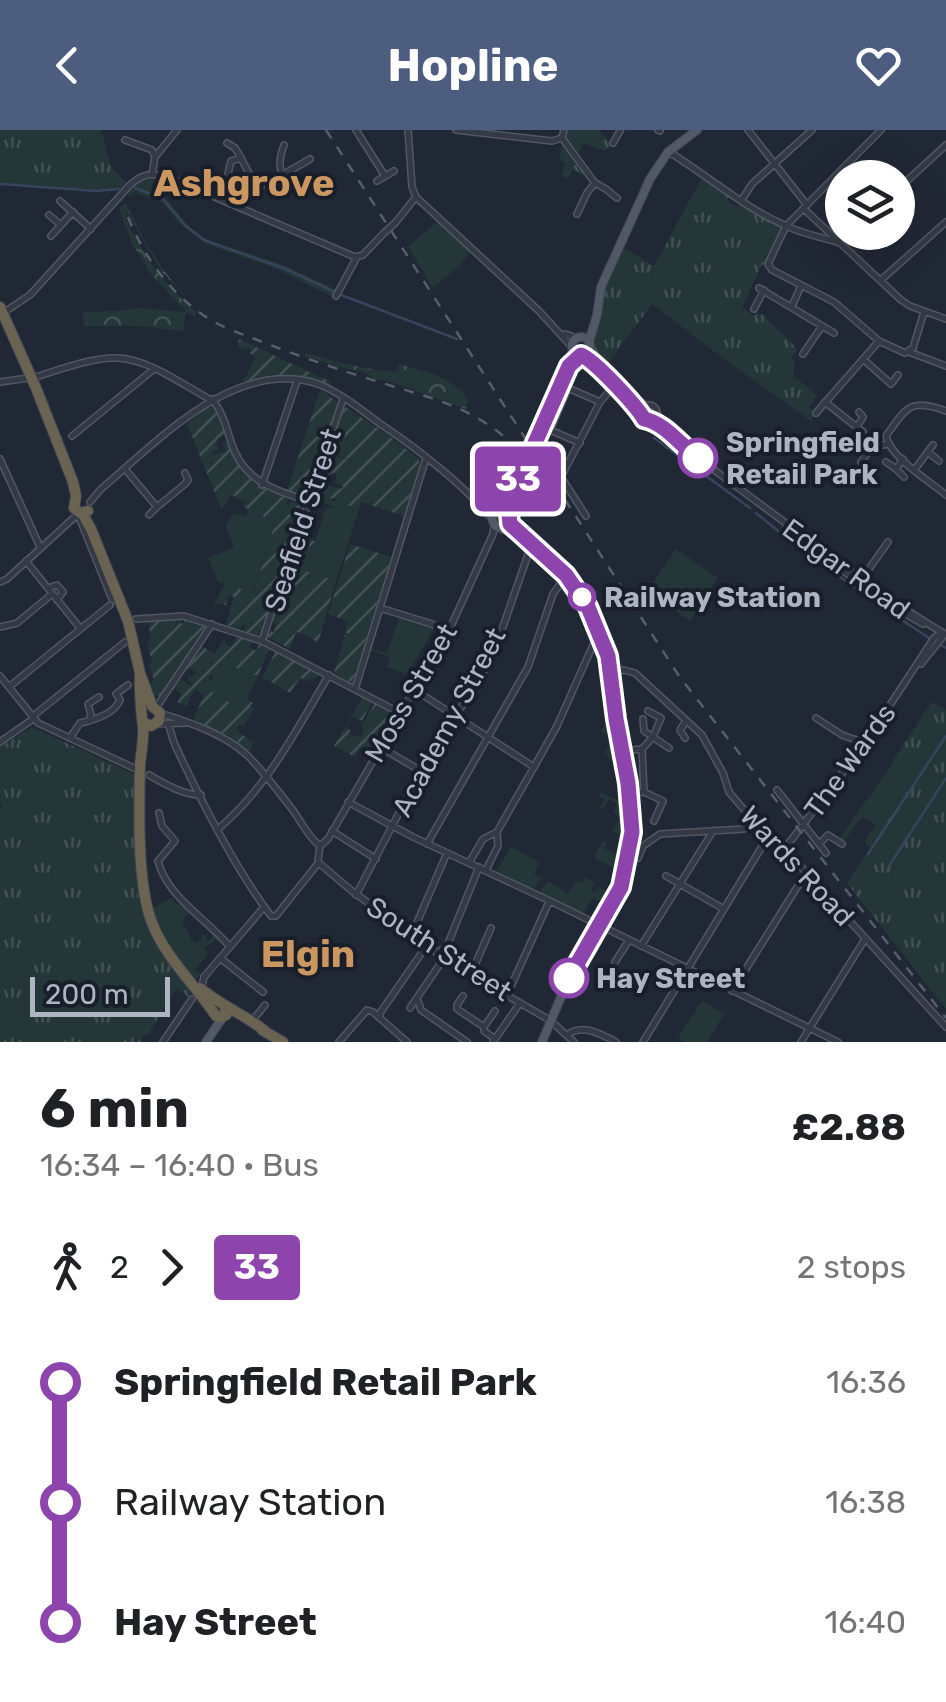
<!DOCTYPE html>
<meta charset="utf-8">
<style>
body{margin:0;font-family:Rubik,sans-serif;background:#f6f6f6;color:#202124;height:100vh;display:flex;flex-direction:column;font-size:38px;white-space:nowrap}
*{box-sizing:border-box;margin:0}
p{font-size:32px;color:#757577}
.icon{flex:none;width:55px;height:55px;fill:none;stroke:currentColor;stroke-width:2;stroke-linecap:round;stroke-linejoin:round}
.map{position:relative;height:912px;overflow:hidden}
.details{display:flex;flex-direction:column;background:#fff;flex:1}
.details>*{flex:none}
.badge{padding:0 20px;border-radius:8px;font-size:35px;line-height:65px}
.tools{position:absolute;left:825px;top:30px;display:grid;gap:20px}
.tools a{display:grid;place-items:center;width:90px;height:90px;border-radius:50%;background:#fff;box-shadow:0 10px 40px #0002;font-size:50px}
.scale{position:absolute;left:30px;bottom:25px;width:140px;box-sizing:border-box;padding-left:10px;border:5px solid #aeb4c2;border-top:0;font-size:28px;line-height:35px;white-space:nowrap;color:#aeb4c2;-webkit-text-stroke:8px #191f2a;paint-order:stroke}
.map>.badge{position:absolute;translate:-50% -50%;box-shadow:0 0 0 5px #fff}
.legs{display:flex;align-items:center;gap:15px;height:110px;padding:0 40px;font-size:32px}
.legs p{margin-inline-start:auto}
.headline{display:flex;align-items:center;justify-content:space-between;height:170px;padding:0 40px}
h1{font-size:55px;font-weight:700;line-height:75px}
ul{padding:0 40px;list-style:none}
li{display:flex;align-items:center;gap:35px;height:120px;font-size:38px}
li i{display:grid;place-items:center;width:15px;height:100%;margin:0 12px;background:currentColor}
li i::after{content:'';width:25px;height:25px;margin:-12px;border:8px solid;border-radius:50%;background:#fff}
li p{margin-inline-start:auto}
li:first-child i{background:linear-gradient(#0000 50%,currentColor 0)}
li:last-child i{background:linear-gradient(currentColor 50%,#0000 0)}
header{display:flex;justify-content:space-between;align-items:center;height:130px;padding:0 40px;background:#4d5d80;color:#fff;font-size:45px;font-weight:700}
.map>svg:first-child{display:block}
.grass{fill:#253638}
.forest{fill:url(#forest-crowns)}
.park{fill:url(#park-tufts)}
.garden{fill:url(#garden-furrows)}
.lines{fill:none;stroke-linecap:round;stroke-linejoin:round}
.stream{stroke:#37445d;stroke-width:2.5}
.minor-casing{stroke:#515763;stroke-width:8}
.major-casing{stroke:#3d434f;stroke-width:10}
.highway-casing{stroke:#3e4450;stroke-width:12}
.minor{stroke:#343a45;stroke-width:5}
.major{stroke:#525966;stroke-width:8}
.highway{stroke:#6b6351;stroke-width:10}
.rail{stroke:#565e6c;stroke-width:2.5;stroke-dasharray:10 10;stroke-linecap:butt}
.minor-bridge-casing{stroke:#515763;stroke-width:8;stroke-linecap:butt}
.major-bridge-casing{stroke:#3d434f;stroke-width:10;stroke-linecap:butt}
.minor-bridge{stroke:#343a45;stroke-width:5}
.major-bridge{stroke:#525966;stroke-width:8}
.line-1-casing{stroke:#fff;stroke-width:22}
.line-1{stroke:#8e44ad;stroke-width:15}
.stop-1-dot{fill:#fff;stroke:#8e44ad;stroke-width:5}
.labels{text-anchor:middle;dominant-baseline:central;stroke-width:8;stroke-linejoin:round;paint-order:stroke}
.stop-label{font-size:28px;font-weight:bold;fill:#aeb4c2;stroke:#191f2a;text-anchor:start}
.street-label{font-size:28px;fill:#aeb4c2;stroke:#191f2a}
.district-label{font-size:38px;font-weight:bold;fill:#cb9660;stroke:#191f2a}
</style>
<header><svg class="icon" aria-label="back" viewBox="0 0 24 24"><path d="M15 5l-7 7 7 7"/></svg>Hopline<svg class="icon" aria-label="heart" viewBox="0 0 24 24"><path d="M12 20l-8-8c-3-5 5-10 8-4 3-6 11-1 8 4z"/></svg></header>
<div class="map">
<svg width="946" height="912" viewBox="0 0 946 912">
<defs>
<pattern id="forest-crowns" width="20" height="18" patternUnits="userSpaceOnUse" patternTransform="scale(2.5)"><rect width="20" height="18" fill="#253638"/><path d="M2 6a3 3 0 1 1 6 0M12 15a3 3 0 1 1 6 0" fill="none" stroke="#425153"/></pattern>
<pattern id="park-tufts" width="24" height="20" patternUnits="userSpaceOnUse" patternTransform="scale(2.5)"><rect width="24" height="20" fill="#253638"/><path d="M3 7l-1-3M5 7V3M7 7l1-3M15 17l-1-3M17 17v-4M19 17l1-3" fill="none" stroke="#425153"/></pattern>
<pattern id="garden-furrows" width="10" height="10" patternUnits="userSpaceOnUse" patternTransform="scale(2.5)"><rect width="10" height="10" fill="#253638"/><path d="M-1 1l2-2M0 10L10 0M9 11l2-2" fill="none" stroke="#425153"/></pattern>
</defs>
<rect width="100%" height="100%" fill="#212835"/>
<path class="grass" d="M155,48L151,59L164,66L187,95L205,109L286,136L336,160L333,167L272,137L206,114L182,96L161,72L133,62L129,69V62L140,52Z
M440,89L473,119L458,137L433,158L408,117Z
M529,335L545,350V358L560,376L558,378L554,372L551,374L546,368L531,379L525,372L518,373L514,383L519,392L518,398C504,378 521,355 529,335Z
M315,365L359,379L336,451L306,441L326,377L331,379L332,376L313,369Z
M232,383L250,387L252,383L276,391L252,463L218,452L208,428L234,417L226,397Z
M676,419L718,448L690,491L648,461Z
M399,488L435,497L407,544L386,537L390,527L372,521V519L387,523Z
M222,533L258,546L242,579L206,559Z
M608,592L615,595L626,663L629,701L621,749L614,751V748L611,746L614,739L594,727L603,711L607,713L604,718L615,724L625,707L611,701L619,689L618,685L613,682L617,674L609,669L603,679L600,677L604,669L599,666L601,663L618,670L622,664L619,662C622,647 616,633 604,623L613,608L600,601Z
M893,633L915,649L871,717L864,713L876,695L862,686L842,714L838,710Z
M512,716L540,733L534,744L541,748L534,760L496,742Z
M586,747L595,753L591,760L594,763L598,757L607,761L610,757L614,759L615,763L607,775L593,768L583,784L539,763L548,751L568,764L577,750L582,753Z
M172,768L176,774L183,775L191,783L184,787L185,790L182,792L194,814L202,810L201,805H204L208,811L213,807L211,802L218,809L204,818L208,823L195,840L199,844L204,842L195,850L167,816L151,778Z
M702,871L724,884L707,912H684L678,908Z"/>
<path class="forest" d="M126,74L143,108L165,142L190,172L161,141L128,84L125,86C143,128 163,152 196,182V186L186,183L183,201L137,196H84L83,182L120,181L137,178L186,182L150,143L132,113L120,82L119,77Z
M306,223C336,232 364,239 395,242L399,234C425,242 453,246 468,270L466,279L389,251L375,249L363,242L340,237L304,226Z"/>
<path class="park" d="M0,0H101L111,37L127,53L119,61L118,59L96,61L0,54Z
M564,0H599L612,15L605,21L583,13L577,28L595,53L573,39L568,48L561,46L566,33L560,30Z
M704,44L730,65L727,71L738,77L741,71L786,96L768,130L761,136L742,178L754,186L757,182L767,187V191L787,207L797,220L791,227L795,234L793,246L817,265L809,277L816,283L811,291L724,229L652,174L606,236L595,219L588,222L601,157L620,116L654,136Z
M932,572L946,580V879L847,753L915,649L892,632Z
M32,597L136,645V746L139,770L148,789L190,859L189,867L176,859L147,906L144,904L140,912H0V681L2,677L0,673V617Z"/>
<path class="garden" d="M239,209L331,252L329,255C303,242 272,245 244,252L243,249L245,248L256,228L250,223L251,220L245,217L243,220L238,217Z
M320,260L338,272L307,367L287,361Z
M344,276L382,301L381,305L384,302L419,329V338L404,386L361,372L359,379L337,372L334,368L329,369L315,365L319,352L340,359L344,357L335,352L337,345L331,343L328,350L321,348L328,324L356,332L329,322Z
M207,277C221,279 222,294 225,305L217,309L218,312L215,314L219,319L211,322L212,324L216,325L218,323L226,321L223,312L227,311C240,347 255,356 289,369L286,374L290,373L292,369L304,375L262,501L257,505L244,501L245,495L243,494L240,500L226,495L234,467L229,465L226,475L217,473L213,480L212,479L225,454L253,463L276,391L253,383L251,387L246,386L248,379L244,377L245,372L232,365L221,378L187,294Z
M303,407L315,411L306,441L336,451L318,513L308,506L296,502L290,519L267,507L270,501L274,502L276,495L273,491L300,408Z
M350,414L391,427L357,538L353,539L356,541L352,553L334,543L345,505H349L345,502L348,491L328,484Z
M178,488L172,503L180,488V493L183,494L185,489L204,495L205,498L193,513V516L160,566L154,565L150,553L154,551L150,537L148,535L152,533L147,513L150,511L149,490Z
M237,506L252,511L250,518L256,521L260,513L270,517L258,546L222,533L214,547L210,545L208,548L211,551L207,559L241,579L247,569L253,573L250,576L254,579L243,596L240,594L236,600L254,613L249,621L230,606L193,590L204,565L195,560L190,567L188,577L177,572L182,564L174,559L181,549L191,556L193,555L187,550L189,547L187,545L193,547L196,542L190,538L186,541L202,516L214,524L224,510L226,515L231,517Z
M276,521L307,535L304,543L309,537L324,545L319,554L322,546L319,544L316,548L310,549L311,552L300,548L290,563L262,547Z
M363,567L372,572L362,591L353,586L346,597L351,601L350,604L361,607L364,599L361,597L375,573L392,582L394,589L387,598V600L373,622L362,616L355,627L334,616Z"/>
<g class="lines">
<path class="stream" d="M0,54L96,61L119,59
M135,58L162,68L185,95L204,110L286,139L335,162
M341,165L457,209
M654,308L750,378
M756,383L802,420
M807,424L821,434
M826,437L891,483
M899,488L929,508
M941,515L946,518
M868,724L946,606
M889,736L946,648"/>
<defs>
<path id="minor" d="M356,0L385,46
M408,0L412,57L416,67L539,181L572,217
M456,0L552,11L562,8L564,0
M658,0L660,1
M748,0L807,75
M881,0L786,96L768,134L772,140L834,172L879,211L905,223L913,218L924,182
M562,8L595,53L606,59L617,68
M125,10L152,20L155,27
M613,13L620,1
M284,15C275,40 280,48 304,59
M669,22C708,46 742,76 784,95C800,103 820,107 837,112
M241,28L256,57
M152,44L155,27L177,0
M377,51L394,41
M226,52L231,31L241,28L235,18L227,13
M898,59L946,15
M60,71L91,99
M741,71L752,54L812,0
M240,78C249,58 262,55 280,46C290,41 300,35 310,29
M804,79L901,170L910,176L946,189
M577,84L587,63L595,53
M49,85L61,95
M395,93L416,67
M51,106L73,82
M837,112L848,102
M881,150L946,92
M759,158L834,203
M336,166L357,127
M792,176L801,156
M754,179L764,160
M3,183L30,165L129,56C141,44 152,42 168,47L355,127L363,125L384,103
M565,204L577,208
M590,215C599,236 626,264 646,275
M909,222L946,236
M803,224L822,196
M583,225L592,231L641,284
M863,229L891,254L898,245
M32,248C56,241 92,227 117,228C149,229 183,255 211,270
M0,252L28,248
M212,269C223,283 226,296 231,312C243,351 274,360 309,371
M825,272L863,302
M641 283a8 8 0 1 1 16 0a8 8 0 1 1-16 0Z
M946,281C909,268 907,277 886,306C891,328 928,350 946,365
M657,283L667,301L686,319L884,466L946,505
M816,283L879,211
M857,297L863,287L859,282
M72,306L154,239
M580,313L550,300L568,258L600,272
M928,322L939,331
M0,329L40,417
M903,329L896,339L904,347
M861,332L872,317L888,314
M886,332L896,339
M125,339L157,377L185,354L188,350L185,343
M915,339L933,315
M262,355L297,251
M90,372L101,359C158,311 235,227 318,254C338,261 364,282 382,295C418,319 465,356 492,389
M149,385L157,377
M586,386L561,347L600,272L618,251
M79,387L112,469L117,470
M786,397L883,471L923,494
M26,431L80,498
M861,450L888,412
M0,452L7,449L78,384
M49,458L57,455L63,462L57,470
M380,478L435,495
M136,489L184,486L262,511L400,583
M0,497L17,493L52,464
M262,511L343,269
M921,534L942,508V502
M614,541L624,540L635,543L702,605L723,643L729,662L757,695L786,717L806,743L946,897
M0,546L38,593L138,640
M9,557L110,475
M355,559L426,328
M415,560L534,637
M156,578L212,494
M163,584C191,593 224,604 247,625C263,641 278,661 292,679C301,691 308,707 320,716
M32,587L125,512
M816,588L842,605L865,613
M643,589L644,601L669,618
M89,591C101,587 115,582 120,570L116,564L128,555
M168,593C171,601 172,608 175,615C201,671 234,737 271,786H276L319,732
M157,594L186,593
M70,608L80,593L89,591L91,585L88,574L99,567
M685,608L680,600L686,591
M0,612L33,589
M380,617L421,641
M642,619L653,607L661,588L648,581
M623,621L642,619L644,662
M149,645C165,654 183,665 201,665
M777,660L826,723
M634,663L644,662L663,671L654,691
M348,672L413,707L550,771L838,912
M159,683L162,696L175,711L158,731C167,767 207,789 230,817
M218,699C268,657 296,600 329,545
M332,701L376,729
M427,714L528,537L553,464L565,447
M819,714L828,705L842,714
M320,716L328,709L451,496L493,404L494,395
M320,716L318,730L320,734L352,761L447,830L551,891L574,912
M786,717L865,613L934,508L942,502
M638,728L643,716L660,704L744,699L757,695
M469,733L483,709L497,702L534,637L557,596L593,515L600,510
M486,740L498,716L497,702
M666,746L724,779
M356,765L421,641L485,539L498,511L531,416
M412,804L447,723
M641,816L713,701
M438,822L447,816L479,737
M220,828L263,862
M615,832L629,810
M471,844L491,798
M202,856L204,847L264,777
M732,861L806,743
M507,865L549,772
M463,866L457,875V879L484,897V901L495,909
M417,868L421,880L467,912
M410,878L440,834L447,830
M380,887V883L425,818V813
M252,891L265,875
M484,897L495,881
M567,905C582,893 601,904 616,912
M163,912L192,869
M339,912L367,880L373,882L407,912
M493,912L520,873
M643,912L769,705
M801,912L865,809"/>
<path id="major" d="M572 216a9 9 0 1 1 18 0a9 9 0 1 1-18 0Z
M589,212L597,185L601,157L650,49L668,22L697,0
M536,308L569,236L573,219
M500,381L511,366L522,340
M593,491C576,437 523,424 505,383L500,381L494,384L492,389L495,396L511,402L555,439L572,458L593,491L614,541L628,653
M206,912L223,887
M542,912L569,848L621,757L632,709L627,652"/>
<path id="highway" d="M0,177L36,258L73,352L76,366L74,378L80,383L88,381
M82,383L91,399L128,491L140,543L152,576
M140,543C139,561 141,580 143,597C144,609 141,623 140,635C139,677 137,752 151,790C164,827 195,854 216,886L222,887L226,885L225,877
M143,592L151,596L159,591L160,583L152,576
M200,858C220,875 244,884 265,901
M262,900L283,912"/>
</defs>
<use href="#minor" class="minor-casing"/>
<use href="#major" class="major-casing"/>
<use href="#highway" class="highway-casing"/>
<use href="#minor" class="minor"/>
<use href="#major" class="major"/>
<use href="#highway" class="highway"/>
<path class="rail" d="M326,0L679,546L946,888
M128,87C144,127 170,163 206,187C221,197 239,203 255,209C300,227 346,242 392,256C446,272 485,283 524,326"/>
<defs>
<path id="minor-bridge" d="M384,103L395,93"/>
<path id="major-bridge" d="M522,340L536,308"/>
</defs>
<use href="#minor-bridge" class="minor-bridge-casing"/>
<use href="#major-bridge" class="major-bridge-casing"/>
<use href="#minor-bridge" class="minor-bridge"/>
<use href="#major-bridge" class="major-bridge"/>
</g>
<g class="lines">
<defs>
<path id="line-1" d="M569,848L621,757L632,702L628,653L616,589L608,526L588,477L566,445L510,394L508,374L569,236L581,225C594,230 636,275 644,289C665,293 680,315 698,328"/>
</defs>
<use href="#line-1" class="line-1-casing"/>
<use href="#line-1" class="line-1"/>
</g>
<g class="stop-1-dot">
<circle cx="698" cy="328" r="18"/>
<circle cx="582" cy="467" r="12"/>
<circle cx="569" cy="848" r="18"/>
</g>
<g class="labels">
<g class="stop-label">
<text x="726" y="312">Springfield<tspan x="726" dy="32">Retail Park</tspan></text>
<text x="604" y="467">Railway Station</text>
<text x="596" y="848">Hay Street</text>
</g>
<g class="street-label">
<text transform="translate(303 390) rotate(-72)">Seafield Street</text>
<text transform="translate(846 439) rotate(36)">Edgar Road</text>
<text transform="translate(411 563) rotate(-60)">Moss Street</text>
<text transform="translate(449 592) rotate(-62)">Academy Street</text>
<text transform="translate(850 631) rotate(-54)">The Wards</text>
<text transform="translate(797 736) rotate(47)">Wards Road</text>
<text transform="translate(439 819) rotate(33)">South Street</text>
</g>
<g class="district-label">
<text x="244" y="53">Ashgrove</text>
<text x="308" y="824">Elgin</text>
</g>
</g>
</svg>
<div class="tools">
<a><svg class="icon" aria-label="layers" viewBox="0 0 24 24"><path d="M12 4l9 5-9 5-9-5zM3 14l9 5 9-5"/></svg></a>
</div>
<div class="scale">200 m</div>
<b class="badge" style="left:518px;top:349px;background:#8e44ad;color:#fff">33</b>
</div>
<section class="details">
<div class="headline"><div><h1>6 min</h1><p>16:34 – 16:40 · Bus</p></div><b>£2.88</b></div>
<div class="legs"><svg class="icon" aria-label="walk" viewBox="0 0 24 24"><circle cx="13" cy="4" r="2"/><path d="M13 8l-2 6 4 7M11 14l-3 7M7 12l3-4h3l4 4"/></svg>2<svg class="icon" aria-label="forward" viewBox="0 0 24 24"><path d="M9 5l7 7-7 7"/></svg><b class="badge" style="background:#8e44ad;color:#fff">33</b><p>2 stops</p></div>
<ul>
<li><i style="color:#8e44ad"></i><b>Springfield Retail Park</b><p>16:36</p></li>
<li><i style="color:#8e44ad"></i><span>Railway Station</span><p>16:38</p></li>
<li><i style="color:#8e44ad"></i><b>Hay Street</b><p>16:40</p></li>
</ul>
</section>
